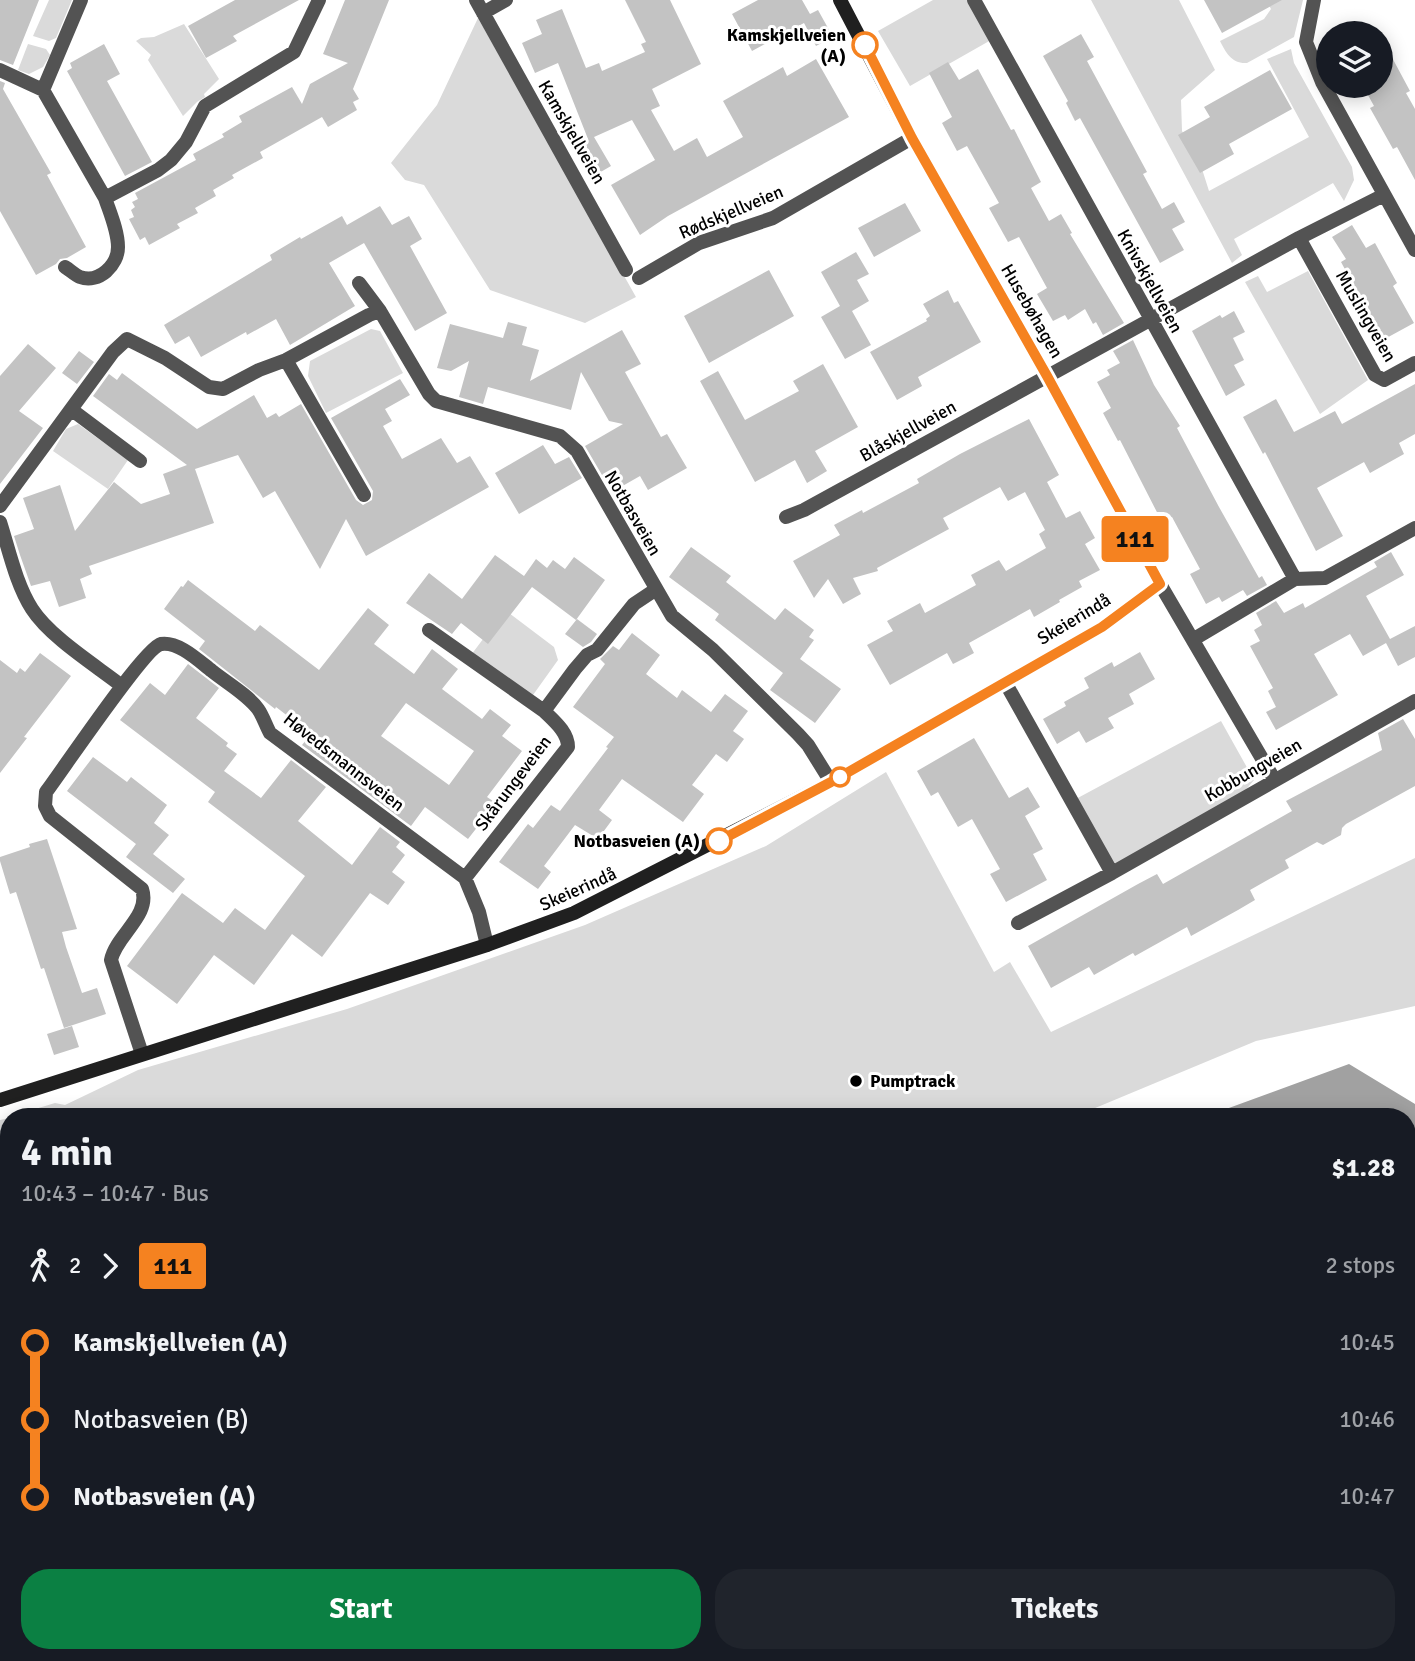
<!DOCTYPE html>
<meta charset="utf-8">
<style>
body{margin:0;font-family:Signika,sans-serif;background:#20242c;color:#f1f3f6;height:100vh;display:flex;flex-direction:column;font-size:26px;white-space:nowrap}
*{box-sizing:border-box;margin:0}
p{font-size:23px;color:#9ea1a6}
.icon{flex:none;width:38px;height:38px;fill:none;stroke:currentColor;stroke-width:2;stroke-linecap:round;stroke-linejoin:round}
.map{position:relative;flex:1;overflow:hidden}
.details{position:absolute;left:0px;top:1108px;width:1416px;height:555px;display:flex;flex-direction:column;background:#171b24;border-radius:28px 28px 0 0;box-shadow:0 4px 18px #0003}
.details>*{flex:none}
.badge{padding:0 14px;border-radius:5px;font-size:24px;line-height:46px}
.fabs{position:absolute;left:1316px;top:21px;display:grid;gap:14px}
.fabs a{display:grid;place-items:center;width:77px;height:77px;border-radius:50%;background:#171b24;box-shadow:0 4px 18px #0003;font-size:35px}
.map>.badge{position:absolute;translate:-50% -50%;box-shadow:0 0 0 4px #fff}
.legs{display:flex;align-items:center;gap:10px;height:77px;padding:0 21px;font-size:23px}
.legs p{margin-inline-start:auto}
.headline{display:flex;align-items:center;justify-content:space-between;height:119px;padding:0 21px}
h1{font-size:38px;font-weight:700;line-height:52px}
.action{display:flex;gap:14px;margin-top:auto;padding:14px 21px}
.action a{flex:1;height:80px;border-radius:28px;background:#0b8043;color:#fff;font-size:28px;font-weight:700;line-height:80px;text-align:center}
.action a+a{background:#20242c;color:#f1f3f6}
ul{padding:0 21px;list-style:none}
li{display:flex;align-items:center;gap:24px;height:77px;font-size:26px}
li i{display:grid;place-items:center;width:10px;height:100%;margin:0 9px;background:currentColor}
li i::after{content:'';width:18px;height:18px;margin:-9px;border:5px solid;border-radius:50%;background:#171b24}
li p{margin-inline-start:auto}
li:first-child i{background:linear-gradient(#0000 50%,currentColor 0)}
li:last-child i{background:linear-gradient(currentColor 50%,#0000 0)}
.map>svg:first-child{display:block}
.green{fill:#dadada}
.water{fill:#a1a1a1}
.building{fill:#c3c3c3;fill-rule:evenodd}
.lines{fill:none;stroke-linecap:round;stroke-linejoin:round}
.street{stroke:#535353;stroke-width:14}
.secondary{stroke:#202020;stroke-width:14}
.line-1-casing{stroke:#fff;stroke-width:16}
.line-1{stroke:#f58220;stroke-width:10}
.stop-1-dot{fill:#fff;stroke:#f58220;stroke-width:3.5}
.poi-dot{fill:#000;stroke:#fff;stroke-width:2.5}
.labels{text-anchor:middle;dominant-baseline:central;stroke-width:6;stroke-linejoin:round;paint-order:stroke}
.stop-label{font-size:18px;font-weight:bold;fill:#000;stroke:#fff;text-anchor:end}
.street-label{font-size:18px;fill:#000;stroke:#fff}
.poi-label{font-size:18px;font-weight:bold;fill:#000;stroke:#fff;text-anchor:start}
</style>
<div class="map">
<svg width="1415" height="1661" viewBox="0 0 1415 1661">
<rect width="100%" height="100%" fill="#fff"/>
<path class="green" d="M49,0H72L56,38L49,41L33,36Z
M933,0H969L991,40L910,86L878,31Z
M1091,0H1179L1215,70L1181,100L1182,131L1202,169L1209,191L1309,137L1267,59L1291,49L1294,63L1352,167L1354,180L1344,201L1333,183L1234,239L1242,255L1232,263Z
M1266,0H1303L1294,37L1247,63C1232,64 1226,53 1220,41L1264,19L1271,9Z
M478,18L636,297L585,323L490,290L424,185L405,180L391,163L437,105Z
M184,24L219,79L204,94L205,97L197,102L183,116L148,60L151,55L136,41L141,38L154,37Z
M28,44L46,49L50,55L43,67L29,74L18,70Z
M1308,271L1368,380L1320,414L1245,282L1258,276L1267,292Z
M371,329L380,331L403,373L326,413L308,376L310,361Z
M78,424L128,460L108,489L53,451L66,429Z
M505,610L554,647L558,660L533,695L520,692L471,655Z
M1221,721L1254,780L1238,799L1112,870L1074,800Z
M886,772L994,972L1010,962L1051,1032L1415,858V1006L1256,1041L1076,1116H12L55,1103L65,1105L138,1070L347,1009L585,925L766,846Z
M9,1118V1363L0,1365V1120Z
M409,1654H744V1661H419Z"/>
<path class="water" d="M1349,1064L1415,1104V1661H778L774,1654H1407V1116H1207Z
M9,1389V1654H271L278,1661H0V1391Z"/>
<path class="building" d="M0,0H39L13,65L0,60Z
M235,0H299L233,36L237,41L206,58L188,26Z
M345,0H389L353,89L359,99L353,102L357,110L328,127L322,117L260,152L263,158L232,175L234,178L213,190L216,196L195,208L198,213L177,224L180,228L149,245L145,237L140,240L129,219L134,217L131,210L135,207L132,202L138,199L135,193L196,160L193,154L224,137L222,134L242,122L239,116L292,87L302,104L310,84L348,63L323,54Z
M625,0H670L701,64L652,89L660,106L651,110L674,151L697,138L707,157L743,137L723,101L783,67L787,76L816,59L849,117L668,216L640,235L611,185L655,160L632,120L594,137L611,166L592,177L575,147L588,139L558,63L535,73L522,43L542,34L536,20L562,9L586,68L599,63L602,71L645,52L641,44L646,42Z
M758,0H802L810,14L818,10L833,37L816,46L804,23L752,51L732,14Z
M1204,0H1282L1222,33Z
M1081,34L1094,57L1087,61L1147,172L1143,174L1162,209L1174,202L1185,222L1172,229L1184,250L1160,263L1080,118L1075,121L1066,103L1068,101L1043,56Z
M1381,37L1410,91L1406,93L1415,109V180L1397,147L1393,149L1370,108L1374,106L1363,86H1381Z
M104,44L120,74L107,81L152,162L125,176L67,71L72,68L70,63Z
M948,62L959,80L978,69L1011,130L1014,129L1041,182L1031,188L1049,221L1061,214L1072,233L1070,234L1124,323L1103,335L1096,322L1093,324L1085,309L1068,320L1065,315L1053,321L1037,294L1047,288L1019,237L1008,242L989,208L999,203L967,146L957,151L942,123L952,117L929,73Z
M1270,70L1292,109L1229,144L1234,154L1200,173L1178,135L1210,117L1204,107Z
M0,81L5,83L3,89L51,173L47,175L86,247L67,258L60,259L56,264L36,275L0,211Z
M905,203L921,231L874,257L858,228Z
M380,206L392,225L409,216L422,239L410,246L447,313L415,331L364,243L329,263L355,306L290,345L276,319L247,335L246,332L201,357L189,336L175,344L164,325L272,260L270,255L300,237L301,239L342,216L347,225Z
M1352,225L1366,248L1375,243L1397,283L1393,286L1414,323L1381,341L1358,301L1361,299L1341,262L1346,259L1332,237Z
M856,252L869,274L857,280L869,301L852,311L871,345L845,359L821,317L840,306L821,272Z
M769,270L794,316L709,363L684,316Z
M948,290L954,303L958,301L981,342L918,377L922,386L897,400L870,352L927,321L926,319L930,316L923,304Z
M1234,311L1245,332L1233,338L1244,360L1234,365L1245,385L1226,396L1192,331L1220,315L1222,318Z
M508,322L527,327L522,345L539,350L530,381L622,330L641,364L625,372L661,437L667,434L687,468L648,490L640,476L612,492L585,446L623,424L609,421L581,372L571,410L488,387L483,404L459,397L469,361L451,371L437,368L450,324L503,338Z
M1133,340L1154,385L1180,426L1177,428L1219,507L1259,578L1262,576L1267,585L1247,596L1243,590L1222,602L1219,597L1206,604L1190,574L1200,569L1172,517L1162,522L1120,440L1118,441L1103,413L1111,408L1097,382L1110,375L1107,370L1120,363L1113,351Z
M28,344L56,368L19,411L43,428L0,484V376Z
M79,351L94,362L77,384L62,373Z
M823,364L858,427L815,451L827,471L807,483L795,460L755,482L700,381L718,371L745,420L799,391L793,381Z
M122,373L197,429L254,395L267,418L276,413L279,417L301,404L356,500L363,505L372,500L373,491L331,418L400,379L410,395L385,409L392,421L383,426L402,459L441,438L457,463L470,456L489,487L366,556L346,519L320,569L275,491L263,498L238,455L195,469L214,523L89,566L92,574L80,579L86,598L59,607L50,581L31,586L20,555L14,536L34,529L23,498L60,485L75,531L114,482L141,504L170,494L163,474L187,465L93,396L109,374L117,380Z
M1415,384V434L1399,443L1404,454L1370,473L1364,462L1317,488L1343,536L1316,551L1265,452L1263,454L1243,417L1276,399L1294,432L1335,411L1342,424Z
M1029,419L1059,475L1047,482L1066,518L1080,511L1095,538L1085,544L1100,570L1079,581L1082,587L1059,600L1060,602L1034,617L1030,609L969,643L974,653L963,659L953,664L947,653L890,685L867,645L893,631L887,621L920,603L925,613L976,585L971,575L999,560L1006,571L1046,548L1039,534L1045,530L1025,492L1008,501L1000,487L943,518L949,529L877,568L878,571L853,578L861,594L843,604L828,579L814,598L793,561L840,535L834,525L862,510L863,513L919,483L917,479L960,454Z
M543,445L555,464L569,457L582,478L519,514L495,473Z
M691,547L731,576L726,582L775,620L785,608L814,630L809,637L814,640L800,659L841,689L815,723L770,690L783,673L715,620L719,614L669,577Z
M1391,552L1404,575L1366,596L1390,639L1415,626V657L1398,666L1386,643L1363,656L1350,634L1314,654L1338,695L1276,730L1266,712L1276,707L1268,691L1273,688L1250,646L1260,641L1254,630L1262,625L1256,613L1276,601L1284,613L1303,603L1305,608L1377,567L1374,562Z
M495,555L524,576L536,559L547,568L553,560L565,569L574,557L605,580L576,620L532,587L488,644L461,623L452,634L406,603L429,573L462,599Z
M188,580L255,631L260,625L319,670L368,608L389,625L374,644L414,674L432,649L458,669L442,689L482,719L490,709L511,725L502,736L522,751L487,797L496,803L468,839L425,807L411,826L302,745L311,734L276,707L275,709L199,649L205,641L164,609L181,586L183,587ZM406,703L474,751L449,785L381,736Z
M577,619L597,634L591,642L583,647L565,634Z
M632,633L660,655L646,674L677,698L682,690L711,712L725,694L748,711L733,731L744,739L727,762L716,754L692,785L704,794L683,822L622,779L599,810L612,820L598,839L575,825L544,866L551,872L538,889L499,862L528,824L533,828L551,805L560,811L608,748L606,747L614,737L573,707L605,664L600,659L613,646L619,650Z
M1140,652L1155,679L1129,694L1134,704L1108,718L1114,728L1086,743L1079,731L1057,744L1043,719L1066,706L1064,702L1089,688L1084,678L1112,662L1114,667Z
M40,653L71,676L24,737L27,738L0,773V660L17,673L20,668L25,672Z
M188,664L219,688L196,718L228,743L226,746L237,754L224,771L261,798L291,760L326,787L298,821L352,865L380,827L400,842L396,847L405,855L392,872L405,882L388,905L370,893L322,957L292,934L254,985L214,955L177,1004L127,966L182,893L223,923L235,908L265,930L305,876L208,802L215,792L120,720L150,683L165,695Z
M1403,719L1415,739V786L1346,824L1342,828L1341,835L1323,845L1317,842L1285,860L1289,868L1250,890L1255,900L1238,910L1191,936L1187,927L1135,956L1133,953L1094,975L1089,967L1051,988L1028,946L1138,884L1157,874L1163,884L1292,811L1286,801L1382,750L1378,733Z
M974,738L1009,798L1028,787L1040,807L1025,816L1043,849L1033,854L1047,880L1006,902L990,874L1000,869L972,819L958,827L938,792L931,796L917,771Z
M93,757L127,782L131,777L167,805L154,823L169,835L153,854L185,879L173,893L126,857L136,844L67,791Z
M47,839L77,929L62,932L66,947L82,993L97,988L106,1014L64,1028L44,968L41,969L16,892L10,894L0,861V857L30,847L29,844Z
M72,1026L79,1047L54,1055L47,1034Z"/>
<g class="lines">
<path class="street" d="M476,0L626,270
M974,0L1295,579
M1314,0L1306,42L1322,82L1415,250
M483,13L506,0
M0,70L43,90L105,198L158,170L171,160L186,142L205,106L294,52L319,0
M43,90L81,0
M1299,238L1375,375L1384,380L1415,363
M65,267C70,270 75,275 80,277C99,284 118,265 118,247C118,231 110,213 105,198
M639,278L699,243L773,218L912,138
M359,283L380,311L429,394L436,401L560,436L577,451L672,616L713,650L798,734L808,745L831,782
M286,360L364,495
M72,410L140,461
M0,506L113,352L127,339L165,358L209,387L223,389L259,370L286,360L369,315L380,311
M786,517L804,510L1299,238L1384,195
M0,522C9,550 16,584 32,609C50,637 95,665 122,686
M1295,579L1325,578L1415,528
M1160,584L1274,779
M429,630L544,711
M1194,639L1295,579
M1005,682L1112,873
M465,878L568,747C568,732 554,721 544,711L575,669L587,655L597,650L634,604L655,590
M1018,923L1112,873L1415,701
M142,1054L111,960C116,935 151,916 142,889L50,816L45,806L46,792C62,771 145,647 161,644C179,641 200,662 212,671C227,683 248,695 258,709C263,716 266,726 270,733L465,878L479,912L487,945"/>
<path class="secondary" d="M0,1100L487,945L574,913L831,782L1102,627L1160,584L1047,376L912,138L840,0"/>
</g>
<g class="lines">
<defs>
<path id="line-1" d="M719,841L831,782L1102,627L1160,584L1047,376L912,138L865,45"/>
</defs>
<use href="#line-1" class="line-1-casing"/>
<use href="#line-1" class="line-1"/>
</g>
<g class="stop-1-dot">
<circle cx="865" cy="45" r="12"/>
<circle cx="840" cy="777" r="9"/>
<circle cx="719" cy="841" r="12"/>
</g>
<circle class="poi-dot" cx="856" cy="1081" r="7"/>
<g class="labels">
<g class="stop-label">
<text x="846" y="35">Kamskjellveien<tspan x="846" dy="21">(A)</tspan></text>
<text x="700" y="841">Notbasveien (A)</text>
</g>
<g class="street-label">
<text transform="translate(572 132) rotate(60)">Kamskjellveien</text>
<text transform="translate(731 212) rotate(-23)">Rødskjellveien</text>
<text transform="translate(1150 281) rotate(61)">Knivskjellveien</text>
<text transform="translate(1032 311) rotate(60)">Husebøhagen</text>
<text transform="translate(1366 316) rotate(60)">Muslingveien</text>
<text transform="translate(908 431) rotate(-29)">Blåskjellveien</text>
<text transform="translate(633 513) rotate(60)">Notbasveien</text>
<text transform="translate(1074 619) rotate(-31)">Skeierindå</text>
<text transform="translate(344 762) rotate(38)">Høvedsmannsveien</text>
<text transform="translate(1253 770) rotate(-30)">Kobbungveien</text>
<text transform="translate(513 783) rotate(-53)">Skårungeveien</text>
<text transform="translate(578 889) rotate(-24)">Skeierindå</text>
</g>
<g class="poi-label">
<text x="870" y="1081">Pumptrack</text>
</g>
</g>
</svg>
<div class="fabs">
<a><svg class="icon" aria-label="layers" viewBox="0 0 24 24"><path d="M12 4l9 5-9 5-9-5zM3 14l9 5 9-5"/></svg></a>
</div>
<b class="badge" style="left:1135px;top:539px;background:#f58220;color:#111">111</b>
<section class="details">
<div class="headline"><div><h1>4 min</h1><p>10:43 – 10:47 · Bus</p></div><b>$1.28</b></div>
<div class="legs"><svg class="icon" aria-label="walk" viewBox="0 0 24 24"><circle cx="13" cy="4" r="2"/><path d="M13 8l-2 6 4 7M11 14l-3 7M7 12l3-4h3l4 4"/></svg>2<svg class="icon" aria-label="forward" viewBox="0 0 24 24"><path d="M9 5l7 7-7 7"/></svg><b class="badge" style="background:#f58220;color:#111">111</b><p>2 stops</p></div>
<ul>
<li><i style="color:#f58220"></i><b>Kamskjellveien (A)</b><p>10:45</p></li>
<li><i style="color:#f58220"></i><span>Notbasveien (B)</span><p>10:46</p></li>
<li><i style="color:#f58220"></i><b>Notbasveien (A)</b><p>10:47</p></li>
</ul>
<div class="action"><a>Start</a><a>Tickets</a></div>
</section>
</div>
